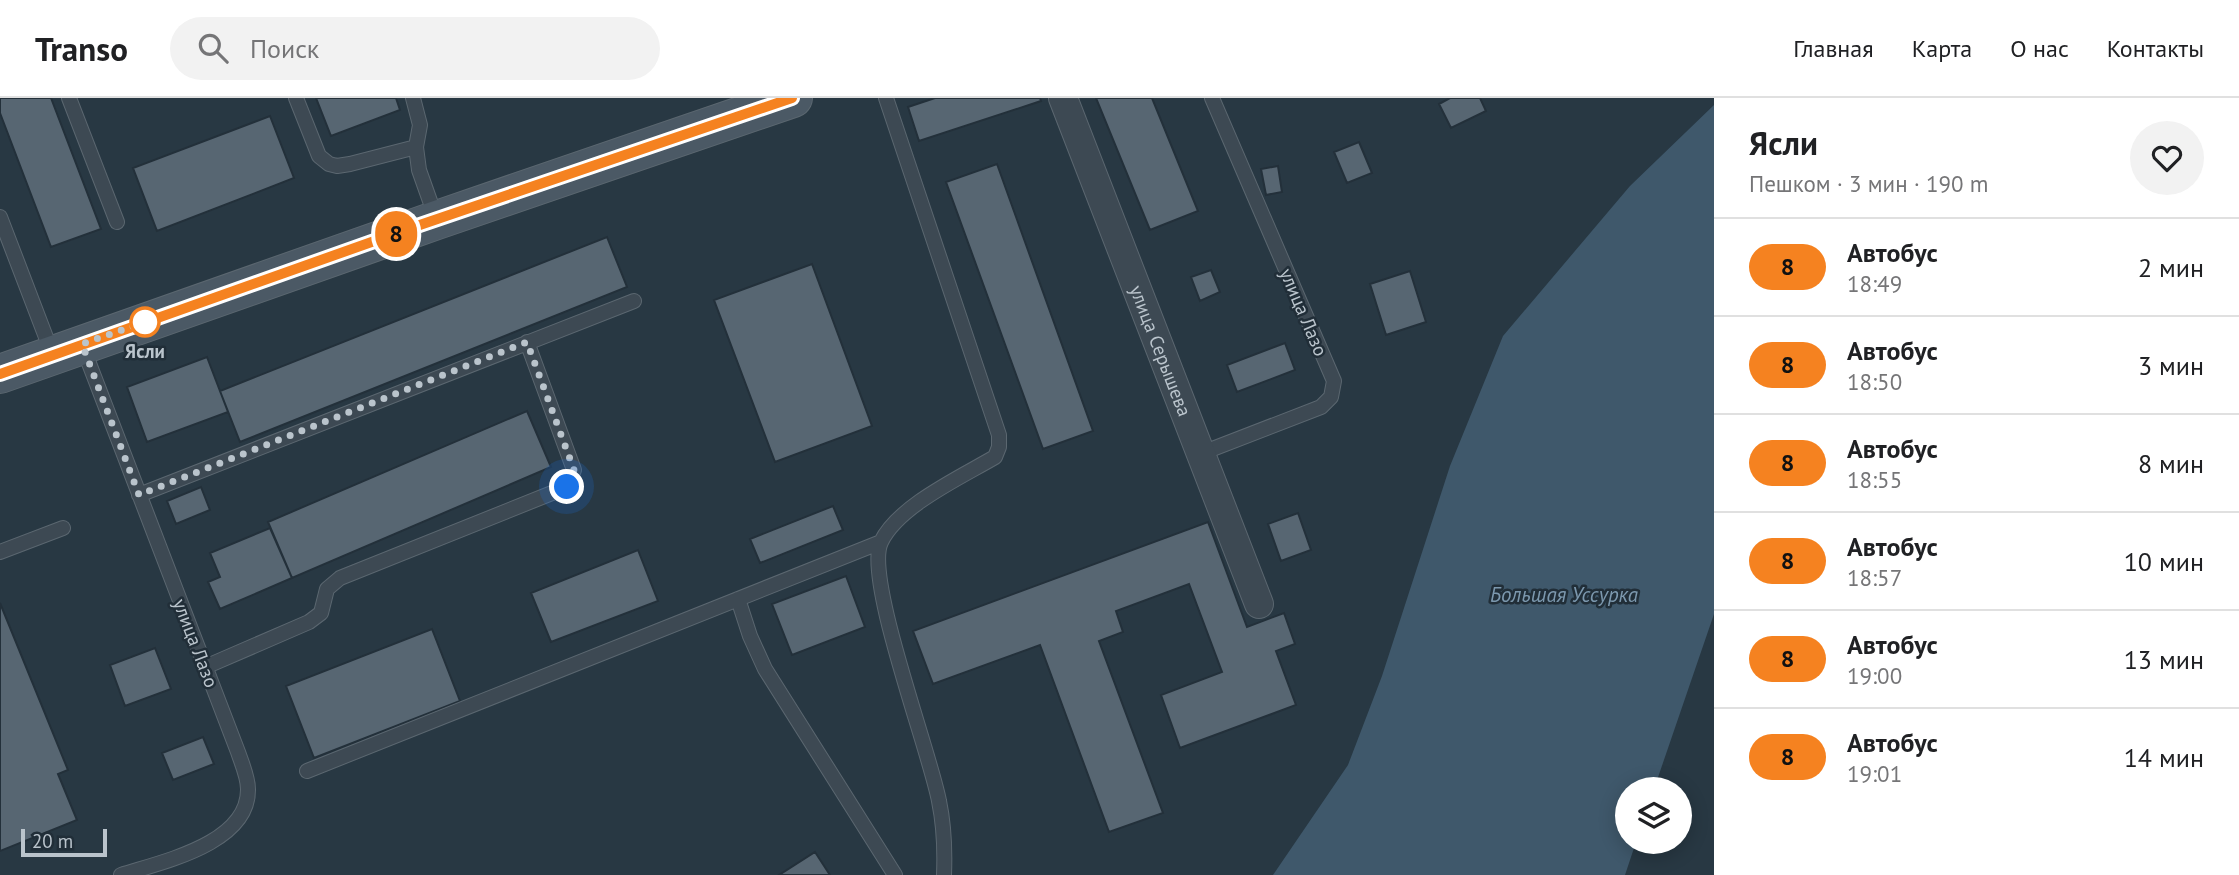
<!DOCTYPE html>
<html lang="ru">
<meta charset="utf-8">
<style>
body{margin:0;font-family:"PT Sans",sans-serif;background:#f2f2f2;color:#202124;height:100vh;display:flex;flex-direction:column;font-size:26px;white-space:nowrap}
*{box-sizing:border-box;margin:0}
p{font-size:23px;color:#757577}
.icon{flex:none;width:38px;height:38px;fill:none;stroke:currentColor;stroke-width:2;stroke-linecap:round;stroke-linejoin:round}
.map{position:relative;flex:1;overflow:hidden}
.panel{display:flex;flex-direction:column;background:#fff;width:525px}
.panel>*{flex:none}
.badge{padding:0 14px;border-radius:23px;font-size:24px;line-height:46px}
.tools{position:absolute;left:1615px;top:679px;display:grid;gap:14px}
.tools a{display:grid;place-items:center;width:77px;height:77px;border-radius:50%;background:#fff;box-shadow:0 4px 18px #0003;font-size:35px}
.scale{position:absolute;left:21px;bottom:18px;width:86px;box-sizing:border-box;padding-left:7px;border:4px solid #bac4cc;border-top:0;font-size:19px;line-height:24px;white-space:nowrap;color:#bac4cc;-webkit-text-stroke:5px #212e38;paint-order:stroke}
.you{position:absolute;width:35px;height:35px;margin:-18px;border:5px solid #fff;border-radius:50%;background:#1a73e8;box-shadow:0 0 0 10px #1a73e833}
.map>.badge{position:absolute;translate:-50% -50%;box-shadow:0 0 0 4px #fff}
.round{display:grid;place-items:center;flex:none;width:74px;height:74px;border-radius:37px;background:#f2f2f2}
.head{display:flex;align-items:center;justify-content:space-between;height:119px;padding:0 35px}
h1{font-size:33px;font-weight:700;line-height:52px}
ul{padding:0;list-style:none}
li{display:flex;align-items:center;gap:21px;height:98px;padding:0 35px;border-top:2px solid #e0e0e0}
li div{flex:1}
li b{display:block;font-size:26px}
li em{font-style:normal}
li .badge{min-width:77px;font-weight:700;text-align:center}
header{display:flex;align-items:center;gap:42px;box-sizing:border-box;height:98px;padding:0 35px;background:#fff;border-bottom:2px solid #e0e0e0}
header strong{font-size:33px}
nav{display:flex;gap:38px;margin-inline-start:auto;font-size:24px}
.search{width:490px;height:63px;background:#f2f2f2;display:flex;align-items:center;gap:18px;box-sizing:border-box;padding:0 24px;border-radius:38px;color:#757577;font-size:26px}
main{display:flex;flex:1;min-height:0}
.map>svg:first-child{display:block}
.water{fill:#3f586b}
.building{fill:#576672;stroke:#23303a;stroke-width:2}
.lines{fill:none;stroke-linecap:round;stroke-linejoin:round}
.service-casing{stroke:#5b6770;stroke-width:16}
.minor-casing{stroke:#5b6770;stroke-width:30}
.secondary-casing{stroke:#5b6770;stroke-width:40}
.service{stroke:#3d4953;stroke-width:14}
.minor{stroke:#3d4953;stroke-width:28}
.secondary{stroke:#4b5965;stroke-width:38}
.line-casing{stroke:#fff;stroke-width:16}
.line{stroke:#f58220;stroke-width:10}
.walk{stroke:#bac4cc;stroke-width:7;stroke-dasharray:0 12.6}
.stop-dot{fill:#fff;stroke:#f58220;stroke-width:3.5}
.labels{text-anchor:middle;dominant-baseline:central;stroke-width:5;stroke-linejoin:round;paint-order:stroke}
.street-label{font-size:19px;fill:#bac4cc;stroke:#212e38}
.stop-label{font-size:19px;font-weight:bold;fill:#bac4cc;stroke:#212e38}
.water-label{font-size:21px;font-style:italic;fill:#7c98ae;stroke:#212e38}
</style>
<header>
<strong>Transo</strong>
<div class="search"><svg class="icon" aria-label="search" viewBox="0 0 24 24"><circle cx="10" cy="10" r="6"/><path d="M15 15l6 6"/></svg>Поиск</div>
<nav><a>Главная</a><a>Карта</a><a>О нас</a><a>Контакты</a></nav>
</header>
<main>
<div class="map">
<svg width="1714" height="777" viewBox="0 0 1714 777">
<rect width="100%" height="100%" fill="#283843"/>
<path class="water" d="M1714,7V516L1654,691H1628V744H1636L1625,777H1273L1348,667L1382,578L1450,368L1503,238L1630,88Z"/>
<path class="building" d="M0,0H51L101,131L51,149L0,15Z
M316,0H396L400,12L331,38Z
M935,0H1040L1041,3L919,43L908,9Z
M1096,0H1152L1198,113L1150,132Z
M1450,0H1480L1486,13L1451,30L1439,6Z
M270,18L294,80L157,133L133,70Z
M1359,44L1372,75L1347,85L1334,54Z
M997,66L1093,333L1043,351L946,84Z
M1278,68L1282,94L1266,97L1261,71Z
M607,139L627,189L240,344L220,293Z
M812,166L872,328L775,364L714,202Z
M1211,172L1220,194L1200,203L1191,179Z
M1410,173L1426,224L1386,237L1370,186Z
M1285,245L1295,272L1237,294L1227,267Z
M207,259L228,314L147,344L127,289Z
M527,313L551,369L292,480L268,424Z
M201,389L210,412L176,426L167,403Z
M833,408L843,432L760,465L750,441Z
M1298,415L1311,452L1281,463L1268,426Z
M1208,424L1247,529L1284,515L1295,546L1276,553L1296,607L1180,650L1161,597L1222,574L1189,486L1116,513L1123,534L1099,543L1163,715L1109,734L1040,547L933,586L913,533Z
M270,430L292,480L220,511L208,484L220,479L210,455Z
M638,452L658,503L551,544L531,495Z
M846,478L865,529L792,557L772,506Z
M0,505L68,672L58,676L77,722L0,753Z
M432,531L460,603L314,660L286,588Z
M155,550L171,591L125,608L110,567Z
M203,639L214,666L173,682L162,655Z
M815,754L830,777H779Z"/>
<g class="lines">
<defs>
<path id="service" d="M69,0L117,124
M296,0L319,58L329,66L337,68L350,66L416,49
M413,0L420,27L416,49L419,72L436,120
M886,0L999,337V349L995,359C961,379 898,408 881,444C864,480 930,654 939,703C944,727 945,752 944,777
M0,119L52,255
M82,247L238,654C242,666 248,679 248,691C249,746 161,764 121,777
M1202,355L1321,309L1331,299L1334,283L1212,0
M139,397L634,203
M0,454L63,430
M738,501L750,538L765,571L895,777
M205,569L309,524L321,515L327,491L340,480L567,389L574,372L527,244
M307,673L881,444"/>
<g id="minor">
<path id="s1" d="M1063,0L1259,506"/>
</g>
<path id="secondary" d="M0,276L437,122L793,0"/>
</defs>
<use href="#service" class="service-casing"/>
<use href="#minor" class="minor-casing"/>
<use href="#secondary" class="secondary-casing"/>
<use href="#service" class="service"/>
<use href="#minor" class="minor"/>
<use href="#secondary" class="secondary"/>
</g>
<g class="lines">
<defs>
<path id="line" d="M0,276L411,130L792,0"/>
</defs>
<use href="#line" class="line-casing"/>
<use href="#line" class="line"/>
<path class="walk" d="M145,224L82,246L139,397L527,244L574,372L567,389"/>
</g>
<circle class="stop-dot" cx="145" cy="224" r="14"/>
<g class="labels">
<g class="street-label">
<text transform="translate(1304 214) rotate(67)">улица Лазо</text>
<text stroke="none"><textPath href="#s1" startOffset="271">улица Серышева</textPath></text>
<text transform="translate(196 545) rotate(69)">улица Лазо</text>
</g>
<g class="stop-label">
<text x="145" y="253">Ясли</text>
</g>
<g class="water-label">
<text x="1564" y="496">Большая Уссурка</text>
</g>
</g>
</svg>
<div class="tools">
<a><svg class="icon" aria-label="layers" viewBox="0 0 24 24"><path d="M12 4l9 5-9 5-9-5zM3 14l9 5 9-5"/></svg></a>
</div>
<div class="scale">20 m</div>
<div class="you" style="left:567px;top:389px"></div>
<b class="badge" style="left:396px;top:136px;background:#f58220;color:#111">8</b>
</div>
<section class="panel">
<div class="head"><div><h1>Ясли</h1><p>Пешком · 3 мин · 190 m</p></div><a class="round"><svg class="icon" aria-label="heart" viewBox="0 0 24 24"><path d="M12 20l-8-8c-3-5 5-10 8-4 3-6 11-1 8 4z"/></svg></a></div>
<ul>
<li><span class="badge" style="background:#f58220;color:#111">8</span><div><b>Автобус</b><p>18:49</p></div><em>2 мин</em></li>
<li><span class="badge" style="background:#f58220;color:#111">8</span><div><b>Автобус</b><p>18:50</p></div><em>3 мин</em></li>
<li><span class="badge" style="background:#f58220;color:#111">8</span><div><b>Автобус</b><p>18:55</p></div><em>8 мин</em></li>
<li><span class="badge" style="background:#f58220;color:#111">8</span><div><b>Автобус</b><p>18:57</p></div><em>10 мин</em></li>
<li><span class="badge" style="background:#f58220;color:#111">8</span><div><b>Автобус</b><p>19:00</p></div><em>13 мин</em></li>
<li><span class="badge" style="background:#f58220;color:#111">8</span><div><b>Автобус</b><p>19:01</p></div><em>14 мин</em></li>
</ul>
</section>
</main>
